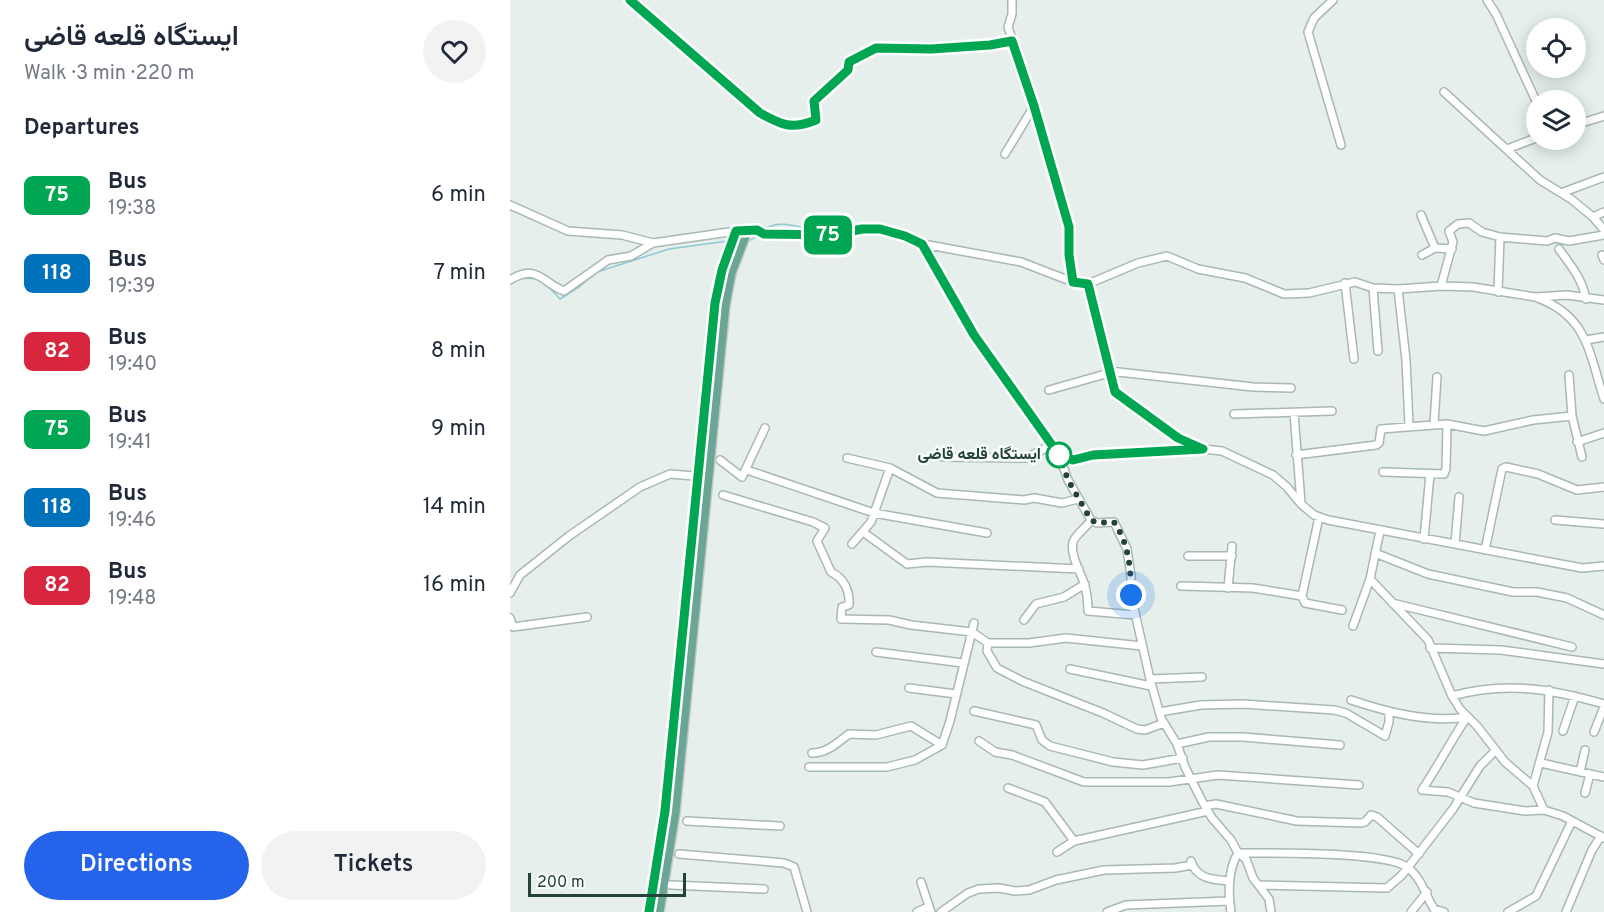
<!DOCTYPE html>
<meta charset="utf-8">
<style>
body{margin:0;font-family:Overpass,Vazirmatn,sans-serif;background:#f2f2f3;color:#1f2937;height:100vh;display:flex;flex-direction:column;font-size:22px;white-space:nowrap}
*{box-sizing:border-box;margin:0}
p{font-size:20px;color:#747a83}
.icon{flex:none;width:33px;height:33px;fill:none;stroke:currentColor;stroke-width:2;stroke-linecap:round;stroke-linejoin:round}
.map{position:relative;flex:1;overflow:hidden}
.sheet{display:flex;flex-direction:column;background:#fff;width:510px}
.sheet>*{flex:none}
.badge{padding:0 12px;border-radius:9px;font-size:21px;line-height:39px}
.controls{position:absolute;left:1016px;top:18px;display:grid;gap:12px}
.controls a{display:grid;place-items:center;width:60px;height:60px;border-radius:50%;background:#fff;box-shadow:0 3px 15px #0003;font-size:30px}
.scale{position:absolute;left:18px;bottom:15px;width:158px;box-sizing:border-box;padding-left:6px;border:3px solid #24423a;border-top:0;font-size:16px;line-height:21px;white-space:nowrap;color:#24423a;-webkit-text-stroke:4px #f7fbf9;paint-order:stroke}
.you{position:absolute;width:30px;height:30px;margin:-15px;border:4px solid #fff;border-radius:50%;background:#1a73e8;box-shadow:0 0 0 9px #1a73e833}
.map>.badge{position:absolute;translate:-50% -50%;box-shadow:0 0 0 3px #fff}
h2{padding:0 24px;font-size:22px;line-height:54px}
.round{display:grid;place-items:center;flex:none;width:63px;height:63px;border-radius:32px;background:#f2f2f3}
.head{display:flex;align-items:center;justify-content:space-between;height:102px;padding:0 24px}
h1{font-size:28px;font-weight:600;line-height:45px}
.button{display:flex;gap:12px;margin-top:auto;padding:12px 24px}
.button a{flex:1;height:69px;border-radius:36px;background:#2563eb;color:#fff;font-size:24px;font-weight:600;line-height:69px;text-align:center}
.button a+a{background:#f2f2f3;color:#1f2937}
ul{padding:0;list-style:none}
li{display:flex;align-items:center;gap:18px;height:78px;padding:0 24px}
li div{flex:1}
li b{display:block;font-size:22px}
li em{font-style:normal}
li .badge{min-width:66px;font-weight:700;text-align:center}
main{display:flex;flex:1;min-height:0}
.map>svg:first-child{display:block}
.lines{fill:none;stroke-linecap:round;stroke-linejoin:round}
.stream{stroke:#8ec9d4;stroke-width:1.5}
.minor-casing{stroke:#a8b8b2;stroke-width:10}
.major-casing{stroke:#c2cac8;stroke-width:12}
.minor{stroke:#fff;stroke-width:7}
.major{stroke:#6aa596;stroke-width:9}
.line-casing{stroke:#fff;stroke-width:14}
.line{stroke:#00a651;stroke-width:9}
.walk{stroke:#24423a;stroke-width:6;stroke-dasharray:0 10.8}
.stop-dot{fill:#fff;stroke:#00a651;stroke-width:3}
.labels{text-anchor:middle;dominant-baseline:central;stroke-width:5;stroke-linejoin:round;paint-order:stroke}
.stop-label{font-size:16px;font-weight:bold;fill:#24423a;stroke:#f7fbf9;text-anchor:end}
</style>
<main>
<section class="sheet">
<div class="head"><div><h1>ایستگاه قلعه قاضی</h1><p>Walk · 3 min · 220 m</p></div><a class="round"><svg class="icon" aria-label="heart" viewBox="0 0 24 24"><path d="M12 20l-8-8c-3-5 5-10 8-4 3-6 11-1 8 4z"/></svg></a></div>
<h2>Departures</h2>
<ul>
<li><span class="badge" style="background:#00a651;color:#fff">75</span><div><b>Bus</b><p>19:38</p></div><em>6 min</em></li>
<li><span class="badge" style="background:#0072bc;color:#fff">118</span><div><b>Bus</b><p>19:39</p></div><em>7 min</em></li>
<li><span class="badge" style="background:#d7263d;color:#fff">82</span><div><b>Bus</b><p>19:40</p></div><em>8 min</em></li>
<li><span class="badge" style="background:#00a651;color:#fff">75</span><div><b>Bus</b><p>19:41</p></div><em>9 min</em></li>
<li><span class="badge" style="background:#0072bc;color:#fff">118</span><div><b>Bus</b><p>19:46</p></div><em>14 min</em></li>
<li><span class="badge" style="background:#d7263d;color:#fff">82</span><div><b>Bus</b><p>19:48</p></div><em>16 min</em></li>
</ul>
<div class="button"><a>Directions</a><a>Tickets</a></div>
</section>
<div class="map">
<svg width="1094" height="912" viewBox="0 0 1094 912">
<rect width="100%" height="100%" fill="#e6efeb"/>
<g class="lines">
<path class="stream" d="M253,230C272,217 293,230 313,231C320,231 329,228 336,225
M241,240L250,233
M10,278L29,279
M37,285L50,299L69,287L87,272L159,249L218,241"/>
<defs>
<path id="minor" d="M120,0L250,113C272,125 281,130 306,120L304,101L338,70L339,62L366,48L421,49L480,45L502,41
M502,0V14L498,27L524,106L559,227V255L563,282
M823,0L804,18L798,32L831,145
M977,0L986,14L1026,101
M934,92L1030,180L1061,199L1083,217L1094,230
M1065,125L1094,116
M997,149L1026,138
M495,154L524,106
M1051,193L1094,177
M0,205L58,231L112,235L143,243L226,231L247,230L254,234C277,235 302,237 325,234C334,233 343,230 353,229C373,227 405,234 418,250L464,335L549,455L563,461L583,455L693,449L712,451L763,475L777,487L791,504L804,515L818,520L1072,568L1094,566
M911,215L925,248
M1083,217L1094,212
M413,244L511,262L563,282L578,284L628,263L657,256L688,269L735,278L774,294L799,293L845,282L863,288L888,289L931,286L963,287L1025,297L1057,295L1094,300
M1049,249C1061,266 1072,278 1076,299
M912,255L925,248L942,249
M1092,255L1094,260
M0,280C28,263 32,283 54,291L98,260L121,256L143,243
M835,283L844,359
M578,284L605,392L668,438L690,448
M931,286L943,242L939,231L948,224L959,223L972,232L990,237L1037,241L1045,238L1059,241L1094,235
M863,288L868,351
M888,289L896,360L899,425
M988,292L990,237
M1028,298C1078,317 1079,353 1094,399
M1076,340L1094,337
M1059,375L1062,416L1072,457
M539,390L592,375L599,371L743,387L781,388
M784,413L791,503
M724,414L822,411
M924,424L927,377
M1067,442L1094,433
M549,455L558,480L581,520L587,523L604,522L617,549L621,576V595L640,679L651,718L667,744L675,767L692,801L702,818L721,840L728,853L736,859L743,878L759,899L761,912
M786,455L866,445L869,443L871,429L937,424L974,431L1023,420L1062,416
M432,457L516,458L542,445
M337,458L380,468L427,493L514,500L524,498L552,503L568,499
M210,460L232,477L255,428
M237,470L364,513L477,533
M873,472L934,474L936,469L937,424
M213,495L303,522L315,528L307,541L321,572C334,578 340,591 339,605L332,607L331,619L379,620L401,625L462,632L478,643H519L556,638L632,646
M809,517L792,596L795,603L832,610
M581,520C576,528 565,535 563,542C560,555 570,571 574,583C577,592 578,602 578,611L625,615
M1045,520L1094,524
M870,531L860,579L918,640L942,696L950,709L967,726L995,762L1023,786L1034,810
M353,532L397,564L417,562L569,569
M914,539L920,474
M342,544L361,522L380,468
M945,544L949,497
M975,550L992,469L996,467L1028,474L1067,490L1094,487
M865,553L918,574L1003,592H1027L1057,598L1094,615
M678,556H722
M671,586L743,588L792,596
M718,588L722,546
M0,593L10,575L59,536L130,487L160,474L184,476
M882,603L1062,647
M0,618L3,627L77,617
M514,620L526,604L554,597L575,584
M843,626L860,579
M478,643L477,651L487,668L512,681L593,713L627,729L635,730L654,723
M920,648L991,650L1094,664
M366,652L453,663
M560,669L641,686
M640,679L692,677
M399,688L446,694
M942,696C997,681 1041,689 1094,704
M841,700C877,712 918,723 957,717
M464,711L526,725L532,740L540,746L603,762L633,765L673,758
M649,712L691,705L733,704L824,710L836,713L875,736L879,722V711
M1053,731L1065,696
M1084,732L1094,707
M469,741L485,752L502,755L574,782H659L708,775L849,785
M667,744L699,737H733L830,745
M302,753C317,753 327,743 339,734L366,735L401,726L432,745
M1031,763L1094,777
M299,767H377L405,760L432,745L440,721L464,623
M1070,772L1075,750
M1023,786L1038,732L1039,690
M498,788L535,802L564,841
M912,790L938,792L964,803L1015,811L1034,810L1053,816L1094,838
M912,790C928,766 941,741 957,717
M1075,793L1080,774
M695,806L706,804L787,821L851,823L855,822L861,815L867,817L909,854
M177,821L270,826
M547,852L564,841L698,811
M169,854L274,863L284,867L297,912
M681,861C686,879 704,880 720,881
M411,882L421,912
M161,885L254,889
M749,885L877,888L892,875L943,809L970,766L986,750
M407,912L418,907
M431,912L458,893L469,889L489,888L505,891L519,890L546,880L594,870L665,868L682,865
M597,912L616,905L719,901
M721,912C718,894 718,869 728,853C761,853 874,851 897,867C912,878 915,895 924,909L934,912
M901,912L917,892
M998,912L1026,896L1062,821
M1056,912L1082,850L1091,836"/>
<path id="major" d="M139,912L155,811L205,303L212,270L226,231
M149,912L165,812L215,305L221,273L237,231"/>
</defs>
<use href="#minor" class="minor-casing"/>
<use href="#major" class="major-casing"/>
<use href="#minor" class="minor"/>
<use href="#major" class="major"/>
</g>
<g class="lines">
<defs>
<path id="line" d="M120,0L250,113C272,125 281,130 306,120L304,101L338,70L339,62L366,48L421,49L480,45L502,41L524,106L559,227V255L563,282L578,284L605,392L668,438L693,449L583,455L563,460L549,455L464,335L412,244L395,236L370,229H352L324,235L254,234L247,230L226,231L212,270L205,303L155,811L139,912"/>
</defs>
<use href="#line" class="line-casing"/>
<use href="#line" class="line"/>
<path class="walk" d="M549,455L558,480L581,520L587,523L604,522C619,544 621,569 621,595"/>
</g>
<circle class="stop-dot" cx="549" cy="455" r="12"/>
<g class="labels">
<g class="stop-label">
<text x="531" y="455">ایستگاه قلعه قاضی</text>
</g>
</g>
</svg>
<div class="controls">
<a><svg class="icon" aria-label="locate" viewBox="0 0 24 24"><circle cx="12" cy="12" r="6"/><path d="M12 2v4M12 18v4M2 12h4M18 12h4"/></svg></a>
<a><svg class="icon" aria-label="layers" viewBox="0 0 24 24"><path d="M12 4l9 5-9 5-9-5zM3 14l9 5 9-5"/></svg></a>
</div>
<div class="scale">200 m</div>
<div class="you" style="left:621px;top:595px"></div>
<b class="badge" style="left:318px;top:235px;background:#00a651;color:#fff">75</b>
</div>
</main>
